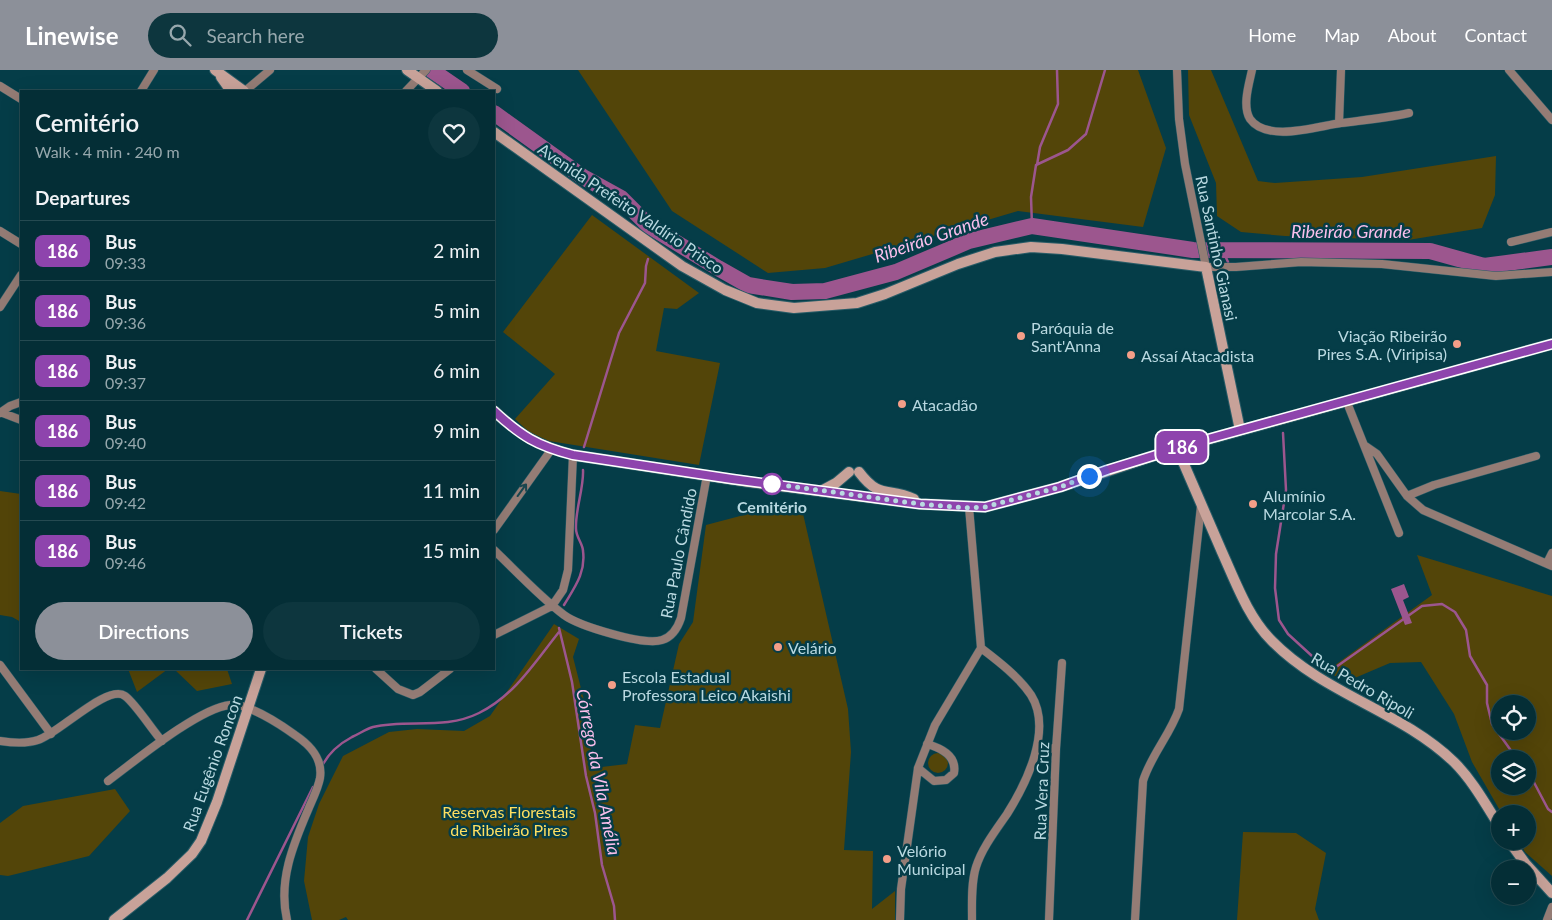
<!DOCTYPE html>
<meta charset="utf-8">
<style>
body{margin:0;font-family:Lato,sans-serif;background:#0d363e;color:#f1f3f6;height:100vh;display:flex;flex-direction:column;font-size:19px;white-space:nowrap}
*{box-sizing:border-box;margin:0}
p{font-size:16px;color:#97a8ad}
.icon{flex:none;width:28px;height:28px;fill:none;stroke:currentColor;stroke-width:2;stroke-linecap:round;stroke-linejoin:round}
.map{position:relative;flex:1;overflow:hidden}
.sheet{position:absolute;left:20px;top:20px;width:475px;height:580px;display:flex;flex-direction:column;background:#042e36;border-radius:0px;box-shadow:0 5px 20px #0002,0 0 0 1px #254a51}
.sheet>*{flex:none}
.badge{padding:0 10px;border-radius:8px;font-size:18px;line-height:32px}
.tools{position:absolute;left:1491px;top:625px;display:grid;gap:10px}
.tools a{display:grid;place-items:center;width:45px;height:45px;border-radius:50%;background:#042e36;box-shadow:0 5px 20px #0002,0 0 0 1px #254a51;font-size:25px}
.you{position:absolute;width:25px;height:25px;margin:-12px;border:4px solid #fff;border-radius:50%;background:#1a73e8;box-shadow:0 0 0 8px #1a73e833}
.map>.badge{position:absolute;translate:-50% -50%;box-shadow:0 0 0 2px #fff}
h2{padding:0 15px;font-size:19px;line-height:45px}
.round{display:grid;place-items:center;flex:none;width:52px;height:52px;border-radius:26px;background:#0d363e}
.summary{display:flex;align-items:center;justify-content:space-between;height:85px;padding:0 15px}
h1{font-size:24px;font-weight:600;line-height:38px}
.primary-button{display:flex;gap:10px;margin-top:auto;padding:10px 15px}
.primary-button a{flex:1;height:58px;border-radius:30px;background:#8c9099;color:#fff;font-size:20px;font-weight:600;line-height:58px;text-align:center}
.primary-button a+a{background:#0d363e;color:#f1f3f6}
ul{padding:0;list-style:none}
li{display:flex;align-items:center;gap:15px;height:60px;padding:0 15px;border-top:1px solid #254a51}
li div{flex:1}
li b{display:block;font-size:19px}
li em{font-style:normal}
li .badge{min-width:55px;font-weight:700;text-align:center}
header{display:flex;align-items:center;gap:30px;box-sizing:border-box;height:70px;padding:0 25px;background:#8c9099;color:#fff}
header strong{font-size:24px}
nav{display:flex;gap:28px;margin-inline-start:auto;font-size:18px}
.search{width:350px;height:45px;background:#0d363e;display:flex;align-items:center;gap:12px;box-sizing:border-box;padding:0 18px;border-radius:28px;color:#97a8ad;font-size:19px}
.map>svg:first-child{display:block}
.green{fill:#534509;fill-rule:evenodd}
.water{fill:#9c568e}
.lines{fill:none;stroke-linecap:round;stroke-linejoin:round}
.stream{stroke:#9c568e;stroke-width:2.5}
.river{stroke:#9c568e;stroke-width:16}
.street-casing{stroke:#295c67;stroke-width:9}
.secondary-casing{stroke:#295c67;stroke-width:12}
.street{stroke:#947c75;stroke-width:8}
.secondary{stroke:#c8a299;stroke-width:10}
.oneway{stroke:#1a464f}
.line-casing{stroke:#fff;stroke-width:11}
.line{stroke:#8e44ad;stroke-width:8}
.walk{stroke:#b9d9e1;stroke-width:5;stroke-dasharray:0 9}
.poi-dot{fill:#f49e88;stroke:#053d48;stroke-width:2}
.stop-dot{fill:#fff;stroke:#8e44ad;stroke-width:2.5}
.labels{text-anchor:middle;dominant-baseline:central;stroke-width:5;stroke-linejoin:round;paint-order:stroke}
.street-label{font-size:16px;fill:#b9d9e1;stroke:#053d48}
.poi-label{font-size:16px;fill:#b9d9e1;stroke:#053d48;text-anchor:start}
.stop-label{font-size:16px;font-weight:bold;fill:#b9d9e1;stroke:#053d48}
.park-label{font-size:16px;fill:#ffdf60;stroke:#053d48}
.water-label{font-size:18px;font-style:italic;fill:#fabfec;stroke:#053d48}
</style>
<header>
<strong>Linewise</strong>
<div class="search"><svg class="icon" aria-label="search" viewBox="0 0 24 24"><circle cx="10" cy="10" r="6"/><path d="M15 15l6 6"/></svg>Search here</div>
<nav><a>Home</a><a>Map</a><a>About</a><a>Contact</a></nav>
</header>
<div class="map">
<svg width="1552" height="850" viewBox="0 0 1552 850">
<rect width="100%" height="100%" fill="#053d48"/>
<path class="green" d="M578,0H1138L1166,78L1143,157L1018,141L825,198L768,203L672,141Z
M1188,0H1211L1258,111L1275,113L1362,107L1496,86L1495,125L1482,158L1408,170L1285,166L1241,162L1217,146L1216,113L1189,45Z
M592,145L699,223L677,239L664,238L656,281L720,293L699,395L549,371L529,362L515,349L555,304L503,262Z
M0,421L21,424V552L12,547L0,545Z
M801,435L848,639L851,682L844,780L873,781L872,839L895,821V850H348L346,847L339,850H312L304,811L308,767L319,734L343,686L389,662L417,659L464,661L490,646L554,554L579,569L573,587L587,642L593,698L627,694L635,655L660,658L679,574L693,552L706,455L759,441Z
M1417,485L1552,526V806L1525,782L1519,771H1528V744H1502L1472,692L1454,644L1421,592L1390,593L1350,610L1324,603L1432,525ZM1500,634H1528V661H1500ZM1500,689H1528V716H1500Z
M128,599H168L137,622Z
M174,599H227L232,614L197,621Z
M928 693a10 10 0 1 1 20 0a10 10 0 1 1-20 0Z
M115,719L130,741L89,786L8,806L0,805V753L23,736Z
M1243,762L1296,763L1326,783L1315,839L1319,850H1237Z"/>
<path class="water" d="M1404,514L1409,527L1403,530L1412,553L1405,555L1391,519Z"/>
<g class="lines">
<path class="stream" d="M1037,95L1040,77L1058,34L1057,0
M1032,156L1031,127L1036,95L1068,80L1086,64L1105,0
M656,167L658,161
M1223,181L1228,192
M1283,363L1286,420L1276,484L1275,518L1279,550L1288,564L1324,597H1336L1422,536L1442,534L1455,542L1466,560L1470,586L1487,615V633L1492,654L1517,689
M584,377L619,263L645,213L646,196L648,189
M564,535C574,518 586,503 583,481C583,474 576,467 576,459C575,440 584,418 583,400
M559,558L572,612L586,706L595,743L602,795L614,836L615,850
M322,696C329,682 339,674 352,667C359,664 366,659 373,657C408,649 445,660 479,643C514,626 535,592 559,562
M1528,701L1548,739L1552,742
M247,850L313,717"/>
<path class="river" d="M431,0L462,21
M494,43L583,107L621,128L649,156L718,198L748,215L792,222L825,221L896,202L969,171L1032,156L1193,180L1430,181L1484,196L1552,187"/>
<defs>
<path id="street" d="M467,0L497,19
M1177,0L1179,49L1185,94L1206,197H1236L1301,192L1382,194L1496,206L1552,202
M1252,0C1249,14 1242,36 1250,49C1267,73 1318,56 1341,53C1364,50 1387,48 1409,43
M1509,0L1552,50
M0,16L21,29
M141,21L154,0
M245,21L270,0
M406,21L426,0
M1339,53L1341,0
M0,161L21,174
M1511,172L1552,162
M0,237L21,205
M1346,330L1399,463
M0,342L21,350
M0,343L10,336L21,332
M1364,375L1377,384L1407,426
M1536,386L1434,415L1407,426L1423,440L1552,496
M494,460L551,380
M494,480C517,502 539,526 564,545C579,556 644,576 662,570C672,567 678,557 681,548L707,405
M1547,493L1552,483
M494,565L552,536L563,520L568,500L573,385
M0,595L51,664
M376,599L398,619L413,625L420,622L450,599
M0,671C13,673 26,674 38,670C58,664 108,613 125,626C135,633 153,661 162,671
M1037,677L1056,679
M918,698L934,711L946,710L954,703C957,686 941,678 927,674
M108,711C135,691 199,638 230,635C248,633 281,655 295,665C310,675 323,688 320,708C318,719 312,730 308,740C293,775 278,811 287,850
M900,850L901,819L918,698L935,655L981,578L969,437
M972,850C972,833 971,813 976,797C982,778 996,760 1007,744C1026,714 1053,660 1031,625C1019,607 998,591 981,578
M1049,850L1056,679L1062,593
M1135,850L1143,711C1151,685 1170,665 1179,639L1201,436
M1547,850L1552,837"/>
<path id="secondary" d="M215,0L244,21
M407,0L437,21
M221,7L231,21
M494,62L682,196L725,220L757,233L794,238L857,233L885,224L958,194L995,182L1031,177L1062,179L1206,197L1240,360
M494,341C520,365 538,376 573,385L749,412L920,434L985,437L1060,417L1177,378L1552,274
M1177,378C1192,413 1207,447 1222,482C1236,513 1248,547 1272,571C1324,624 1401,641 1454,692C1473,711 1486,735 1500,757
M859,402C881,431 888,416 914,429
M821,421L836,413L849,402
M1509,771L1525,793L1552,823
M114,850L167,808L192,784L201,771L217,732L261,599"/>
</defs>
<use href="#street" class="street-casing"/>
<use href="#secondary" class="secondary-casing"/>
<use href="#street" class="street"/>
<use href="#secondary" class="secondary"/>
</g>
<defs><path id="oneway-shaft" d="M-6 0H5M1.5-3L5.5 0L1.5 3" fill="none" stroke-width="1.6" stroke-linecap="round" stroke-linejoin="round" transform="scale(1.25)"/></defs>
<use class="oneway" href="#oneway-shaft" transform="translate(522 420) rotate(-54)"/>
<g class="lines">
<defs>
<path id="line" d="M494,341C521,366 537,376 573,385L732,409L920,434L985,437L1060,417L1107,400L1208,369L1552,274"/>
</defs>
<use href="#line" class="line-casing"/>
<use href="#line" class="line"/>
<path class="walk" d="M772,414L767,413L920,434L969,438L985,437L1060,417L1089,406"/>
</g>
<g class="poi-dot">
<circle cx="1021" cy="266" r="5"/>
<circle cx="1457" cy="274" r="5"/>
<circle cx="1131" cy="285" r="5"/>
<circle cx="902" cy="334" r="5"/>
<circle cx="1253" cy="434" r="5"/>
<circle cx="778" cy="577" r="5"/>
<circle cx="612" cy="615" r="5"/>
<circle cx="887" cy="789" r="5"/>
</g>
<circle class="stop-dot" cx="772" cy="414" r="10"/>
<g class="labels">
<g class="street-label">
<text transform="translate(631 138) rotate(34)">Avenida Prefeito Valdírio Prisco</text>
<text transform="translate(1217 178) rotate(78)">Rua Santinho Gianasi</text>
<text transform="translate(678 483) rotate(-79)">Rua Paulo Cândido</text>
<text transform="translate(1363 615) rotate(30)">Rua Pedro Ripoli</text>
<text transform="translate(212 693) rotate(-70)">Rua Eugênio Roncon</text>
<text transform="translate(1041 721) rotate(-88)">Rua Vera Cruz</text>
</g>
<g class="poi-label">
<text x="1031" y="257">Paróquia de<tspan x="1031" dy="18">Sant'Anna</tspan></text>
<text x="1447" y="265" text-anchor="end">Viação Ribeirão<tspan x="1447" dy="18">Pires S.A. (Viripisa)</tspan></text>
<text x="1141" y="285">Assaí Atacadista</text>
<text x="912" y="334">Atacadão</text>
<text x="1263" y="425">Alumínio<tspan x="1263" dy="18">Marcolar S.A.</tspan></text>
<text x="788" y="577">Velário</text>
<text x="622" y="606">Escola Estadual<tspan x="622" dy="18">Professora Leico Akaishi</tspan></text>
<text x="897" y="780">Velório<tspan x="897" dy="18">Municipal</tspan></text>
</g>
<g class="stop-label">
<text x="772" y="436">Cemitério</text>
</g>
<g class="park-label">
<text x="509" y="741">Reservas Florestais<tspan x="509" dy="18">de Ribeirão Pires</tspan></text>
</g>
<g class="water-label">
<text x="1351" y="161">Ribeirão Grande</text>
<text transform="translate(931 167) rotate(-19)">Ribeirão Grande</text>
<text transform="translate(599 702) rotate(79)">Córrego da Vila Amélia</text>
</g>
</g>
</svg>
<div class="tools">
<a><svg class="icon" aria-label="locate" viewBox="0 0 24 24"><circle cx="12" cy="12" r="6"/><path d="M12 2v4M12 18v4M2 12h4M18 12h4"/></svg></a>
<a><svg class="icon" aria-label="layers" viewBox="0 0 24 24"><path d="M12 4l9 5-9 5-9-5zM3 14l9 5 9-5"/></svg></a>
<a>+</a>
<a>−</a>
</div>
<div class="you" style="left:1089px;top:406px"></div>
<b class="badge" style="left:1182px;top:377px;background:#8e44ad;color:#fff">186</b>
<section class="sheet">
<div class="summary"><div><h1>Cemitério</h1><p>Walk · 4 min · 240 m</p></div><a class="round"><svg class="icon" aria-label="heart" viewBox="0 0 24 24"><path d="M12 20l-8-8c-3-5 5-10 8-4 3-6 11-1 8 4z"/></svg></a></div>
<h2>Departures</h2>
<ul>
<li><span class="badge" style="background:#8e44ad;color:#fff">186</span><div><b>Bus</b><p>09:33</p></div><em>2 min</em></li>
<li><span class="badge" style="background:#8e44ad;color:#fff">186</span><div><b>Bus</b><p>09:36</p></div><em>5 min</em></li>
<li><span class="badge" style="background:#8e44ad;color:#fff">186</span><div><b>Bus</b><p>09:37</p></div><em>6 min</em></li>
<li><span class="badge" style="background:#8e44ad;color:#fff">186</span><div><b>Bus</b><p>09:40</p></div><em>9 min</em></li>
<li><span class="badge" style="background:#8e44ad;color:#fff">186</span><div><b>Bus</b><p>09:42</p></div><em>11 min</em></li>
<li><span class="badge" style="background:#8e44ad;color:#fff">186</span><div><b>Bus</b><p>09:46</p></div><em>15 min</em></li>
</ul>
<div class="primary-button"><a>Directions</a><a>Tickets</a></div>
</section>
</div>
